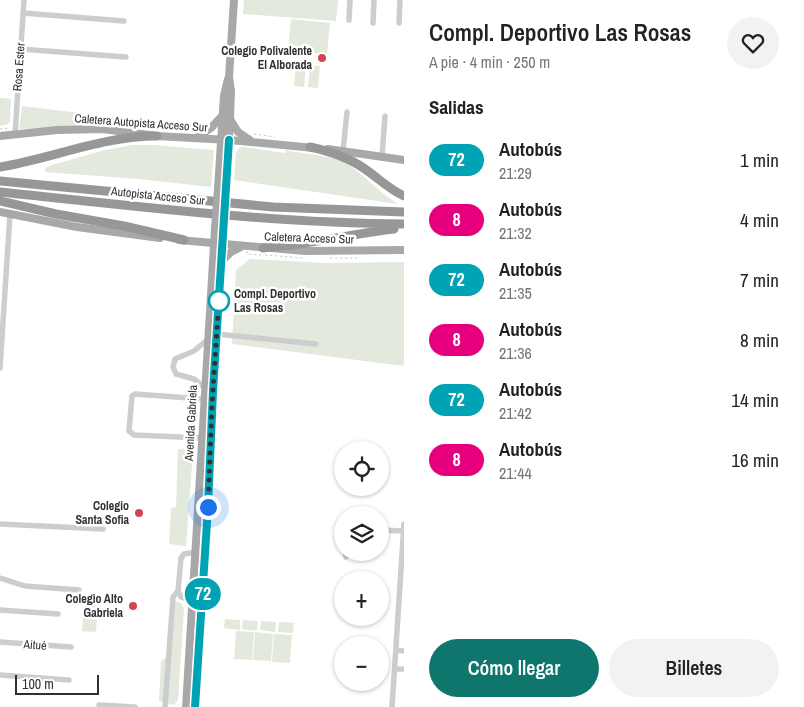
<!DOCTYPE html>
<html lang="es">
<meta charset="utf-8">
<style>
body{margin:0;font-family:"Archivo Narrow",sans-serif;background:#f2f2f2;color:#222;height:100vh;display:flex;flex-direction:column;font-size:19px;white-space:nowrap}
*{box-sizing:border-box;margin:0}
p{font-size:16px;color:#767676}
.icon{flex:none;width:28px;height:28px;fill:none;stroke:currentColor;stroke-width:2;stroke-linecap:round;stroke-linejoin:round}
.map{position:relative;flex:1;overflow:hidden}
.details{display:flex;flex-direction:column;background:#fff;width:400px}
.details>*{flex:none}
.badge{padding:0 10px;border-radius:16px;font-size:18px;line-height:32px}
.tools{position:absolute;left:334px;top:441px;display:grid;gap:10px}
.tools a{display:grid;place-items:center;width:55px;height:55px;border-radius:50%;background:#fff;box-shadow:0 1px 4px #0004;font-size:25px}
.scale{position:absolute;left:15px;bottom:12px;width:84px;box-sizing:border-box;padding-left:5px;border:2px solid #303030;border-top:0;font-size:14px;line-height:18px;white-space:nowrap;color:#303030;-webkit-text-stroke:4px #fff;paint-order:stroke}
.you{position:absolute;width:25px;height:25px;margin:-12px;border:4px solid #fff;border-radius:50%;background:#1a73e8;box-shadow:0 0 0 8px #1a73e833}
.map>.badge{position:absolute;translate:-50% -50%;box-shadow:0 0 0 2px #fff}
h2{padding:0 25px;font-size:19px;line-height:45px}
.round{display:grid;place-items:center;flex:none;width:52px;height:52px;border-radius:26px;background:#f2f2f2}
.summary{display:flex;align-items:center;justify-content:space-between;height:85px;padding:0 25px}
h1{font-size:24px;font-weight:600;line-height:38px}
.action{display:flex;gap:10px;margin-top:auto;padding:10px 25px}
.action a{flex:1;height:58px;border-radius:30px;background:#0f766e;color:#fff;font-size:20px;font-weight:600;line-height:58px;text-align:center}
.action a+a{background:#f2f2f2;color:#222}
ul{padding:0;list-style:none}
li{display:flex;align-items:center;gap:15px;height:60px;padding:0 25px}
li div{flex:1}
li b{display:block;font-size:19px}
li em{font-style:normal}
li .badge{min-width:55px;font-weight:700;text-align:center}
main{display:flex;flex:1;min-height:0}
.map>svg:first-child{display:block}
.green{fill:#e3e9dd}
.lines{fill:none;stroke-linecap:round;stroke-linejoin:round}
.path{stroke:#cacaca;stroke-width:1;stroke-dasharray:2.5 2.5;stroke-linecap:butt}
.minor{stroke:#cdcdcd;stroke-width:5.5}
.major{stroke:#a8a8a8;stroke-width:8}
.highway{stroke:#979797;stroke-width:9}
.major-bridge{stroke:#a8a8a8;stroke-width:8}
.line-casing{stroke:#fff;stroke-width:11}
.line{stroke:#00a3b4;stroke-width:8}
.walk{stroke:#303030;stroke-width:5;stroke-dasharray:0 9}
.poi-dot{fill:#d54451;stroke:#fff;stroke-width:2}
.stop-dot{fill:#fff;stroke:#00a3b4;stroke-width:2.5}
.labels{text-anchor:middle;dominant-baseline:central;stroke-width:5;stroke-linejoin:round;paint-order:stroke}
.poi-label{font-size:12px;font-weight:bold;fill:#303030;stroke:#fff;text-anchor:end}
.street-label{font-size:12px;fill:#303030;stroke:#fff}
.stop-label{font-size:12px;font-weight:bold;fill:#303030;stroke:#fff;text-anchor:start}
</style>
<main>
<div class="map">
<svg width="404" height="707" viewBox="0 0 404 707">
<rect width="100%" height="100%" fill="#fff"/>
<path class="green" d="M244,0H338L336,21L243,14Z
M291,19L330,23L327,54L288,51Z
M296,64H306L304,87L294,86Z
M310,65L320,66L318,88L308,87Z
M0,98L11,99L10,122L8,124L0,126Z
M22,106L169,124L19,129Z
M132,145H154L214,150L211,187L138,179L45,172V168L52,165L105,150Z
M244,147L285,153V150C302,154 331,155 346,163C365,175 379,193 398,204L234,180L236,152L239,148Z
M250,259L326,263L404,262V366L232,344L236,270Z
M178,449L193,450L186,546L169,544L171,508L176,507Z
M175,601L181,603L184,608L178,700L174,705L159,701L161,661L166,658Z
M84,603L98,604L96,632L82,631Z
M225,619L240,620V630L224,628Z
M243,620L258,621L257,631L242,629Z
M261,621L276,622L275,632L260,630Z
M279,622L294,623L293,633L278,632Z
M236,631L254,632L252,660L234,659Z
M255,632L273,634L271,661L253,660Z
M274,634L292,635L290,663L272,662Z"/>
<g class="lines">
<path class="path" d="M107,122L202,125
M0,129L10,128
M254,134L275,137
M247,251V254L261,255
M265,255L303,258
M330,258H358"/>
<path class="minor" d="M23,13L124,21
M349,20L350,0
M373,23L374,0
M399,23L400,0
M20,49L126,57
M15,134L24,0
M343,151L347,112
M382,156L385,116
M217,334L316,344
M0,368L10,214
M204,387L194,379L176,374L173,367L175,359L194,351L207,340
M202,438L134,435L129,431L132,396L135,394L203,399
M0,524L103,529
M380,530L404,531
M197,552L184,554L181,558L178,591L181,597L197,603L201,610
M345,552L346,557
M0,578L25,586L79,590
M0,610L58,614
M0,642L71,647
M396,650L404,651
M395,669H404
M0,675L69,680
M99,705L135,707
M165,707L173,597L178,591
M392,707L404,524"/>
<path class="major" d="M231,121L238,132L250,140
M0,136L57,130L103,129L157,136L229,140L314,148
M196,138L211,128L223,115
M328,149L404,160
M218,189L224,96L228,79
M226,190L230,119L231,91L229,77L234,0
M0,212L77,227L160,238
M179,240L305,251L404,250
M221,262L231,252L241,247
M186,707C197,548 204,388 215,229
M195,707C206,548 213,389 224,230"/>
<path class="highway" d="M310,147C329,151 348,157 365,169C378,178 389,189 404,196
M0,167C54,158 102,136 157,136
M0,181L273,207L404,212
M0,192C134,206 269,223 404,224
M0,201L56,214L124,226L184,240
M263,248C307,245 350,234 394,229"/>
<path class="major-bridge" d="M215,229L218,189
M224,230L226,190"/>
</g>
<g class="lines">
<defs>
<path id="line" d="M195,707L208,507L213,391L229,140"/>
</defs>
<use href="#line" class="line-casing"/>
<use href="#line" class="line"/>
<path class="walk" d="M208,507L212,405L219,298V301"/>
</g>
<g class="poi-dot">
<circle cx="322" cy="58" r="5"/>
<circle cx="139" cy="513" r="5"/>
<circle cx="133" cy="606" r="5"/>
</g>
<circle class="stop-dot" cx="219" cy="301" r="10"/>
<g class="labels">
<g class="poi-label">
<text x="312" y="51">Colegio Polivalente<tspan x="312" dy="14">El Alborada</tspan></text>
<text x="129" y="506">Colegio<tspan x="129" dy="14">Santa Sofia</tspan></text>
<text x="123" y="599">Colegio Alto<tspan x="123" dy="14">Gabriela</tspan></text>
</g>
<g class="street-label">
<text transform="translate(19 67) rotate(-86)">Rosa Ester</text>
<text transform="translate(141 123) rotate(4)">Caletera Autopista Acceso Sur</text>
<text transform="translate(158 196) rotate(6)">Autopista Acceso Sur</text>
<text transform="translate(309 238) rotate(2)">Caletera Acceso Sur</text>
<text transform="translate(191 423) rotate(-87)">Avenida Gabriela</text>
<text transform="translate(35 645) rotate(4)">Aitué</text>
</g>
<g class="stop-label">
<text x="234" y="294">Compl. Deportivo<tspan x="234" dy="14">Las Rosas</tspan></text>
</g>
</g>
</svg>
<div class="tools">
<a><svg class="icon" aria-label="locate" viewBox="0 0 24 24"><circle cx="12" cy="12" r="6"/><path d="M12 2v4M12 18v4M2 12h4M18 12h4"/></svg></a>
<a><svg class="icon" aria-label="layers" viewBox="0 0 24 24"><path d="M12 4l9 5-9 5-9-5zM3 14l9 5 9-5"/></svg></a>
<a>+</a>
<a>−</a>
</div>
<div class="scale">100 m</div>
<div class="you" style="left:208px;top:507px"></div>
<b class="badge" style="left:203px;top:594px;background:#00a3b4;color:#fff">72</b>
</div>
<section class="details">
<div class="summary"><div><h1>Compl. Deportivo Las Rosas</h1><p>A pie · 4 min · 250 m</p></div><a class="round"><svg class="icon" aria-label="heart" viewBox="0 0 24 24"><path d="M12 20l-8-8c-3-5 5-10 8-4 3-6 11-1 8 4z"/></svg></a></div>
<h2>Salidas</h2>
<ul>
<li><span class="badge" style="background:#00a3b4;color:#fff">72</span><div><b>Autobús</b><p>21:29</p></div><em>1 min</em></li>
<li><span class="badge" style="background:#e6007e;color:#fff">8</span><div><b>Autobús</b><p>21:32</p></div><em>4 min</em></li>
<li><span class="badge" style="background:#00a3b4;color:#fff">72</span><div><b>Autobús</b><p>21:35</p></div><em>7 min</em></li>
<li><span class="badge" style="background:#e6007e;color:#fff">8</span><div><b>Autobús</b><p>21:36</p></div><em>8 min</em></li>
<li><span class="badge" style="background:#00a3b4;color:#fff">72</span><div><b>Autobús</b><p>21:42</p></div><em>14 min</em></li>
<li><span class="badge" style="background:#e6007e;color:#fff">8</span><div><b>Autobús</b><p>21:44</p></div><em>16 min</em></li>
</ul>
<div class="action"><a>Cómo llegar</a><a>Billetes</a></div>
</section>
</main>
